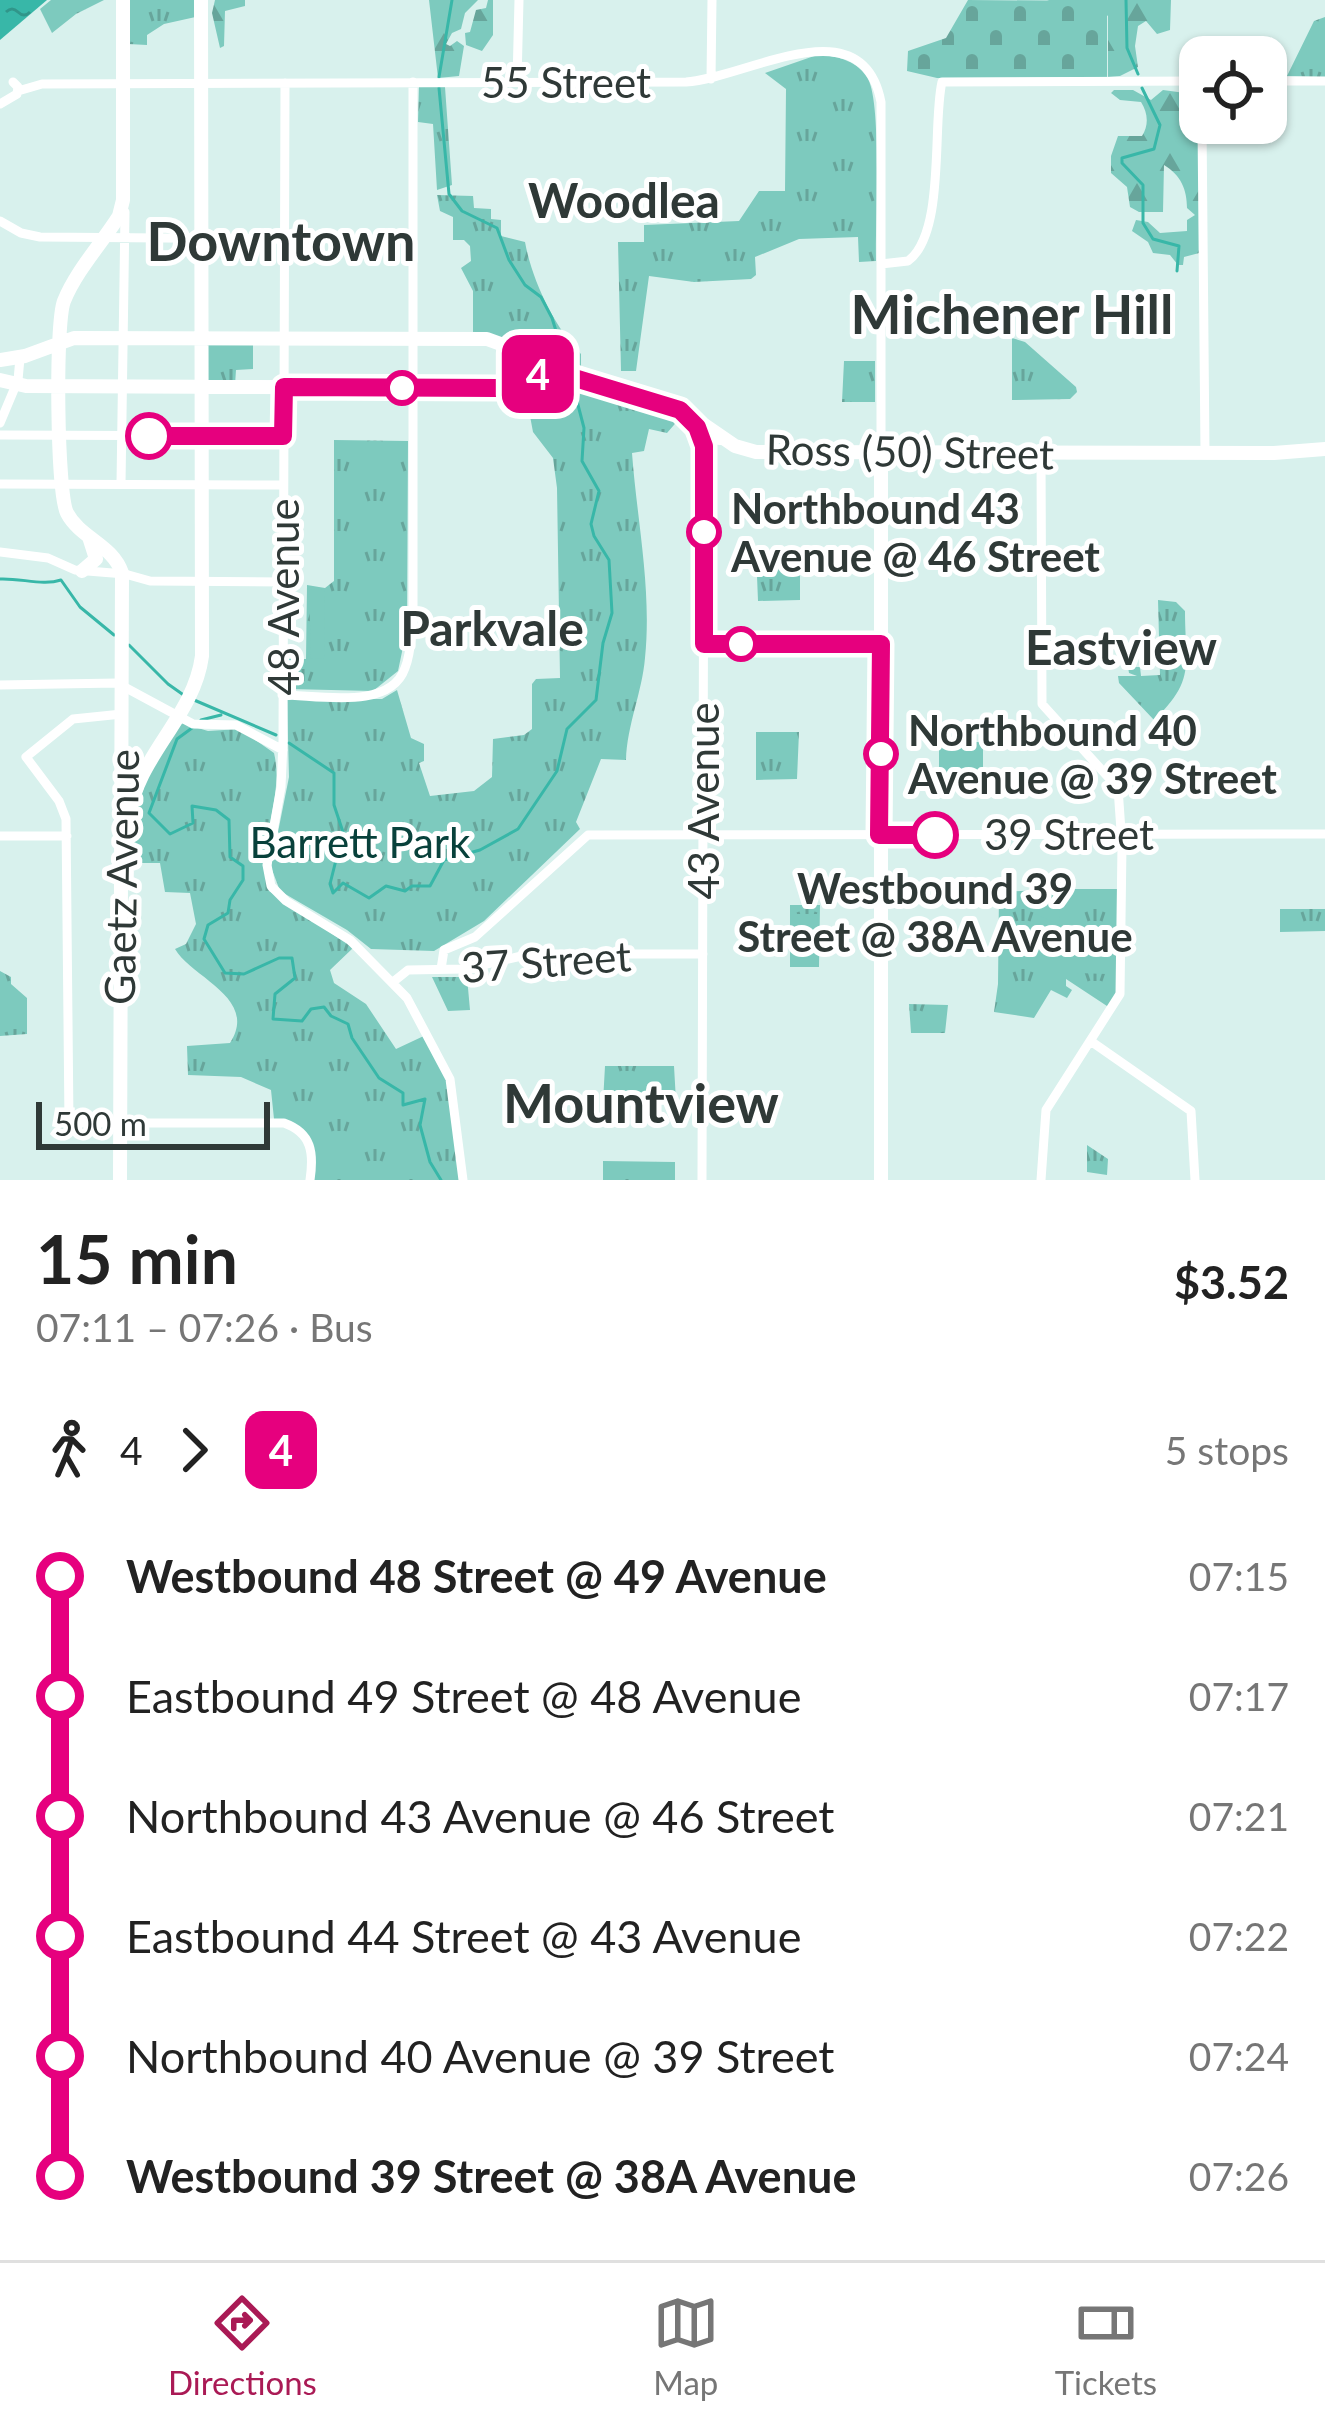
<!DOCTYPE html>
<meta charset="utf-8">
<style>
body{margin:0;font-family:Lato,sans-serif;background:#f6f6f6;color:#222;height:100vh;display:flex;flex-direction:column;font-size:45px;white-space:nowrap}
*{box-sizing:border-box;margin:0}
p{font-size:39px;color:#767676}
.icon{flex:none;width:66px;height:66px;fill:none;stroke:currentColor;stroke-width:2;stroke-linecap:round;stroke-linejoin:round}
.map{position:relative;height:1180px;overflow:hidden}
.panel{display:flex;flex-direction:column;background:#fff;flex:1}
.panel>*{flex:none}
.badge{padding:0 24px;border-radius:18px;font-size:42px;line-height:78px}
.buttons{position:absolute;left:1179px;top:36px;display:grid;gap:24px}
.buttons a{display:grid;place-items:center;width:108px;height:108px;border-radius:24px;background:#fff;box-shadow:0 3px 9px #0004;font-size:60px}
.scale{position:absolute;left:36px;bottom:30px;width:234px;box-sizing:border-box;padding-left:12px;border:6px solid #2f3937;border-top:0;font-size:33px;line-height:42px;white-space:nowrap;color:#2f3937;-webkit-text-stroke:9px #fff;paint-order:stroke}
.map>.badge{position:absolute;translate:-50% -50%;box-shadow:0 0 0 6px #fff}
.legs{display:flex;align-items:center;gap:18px;height:132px;padding:0 36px;font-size:39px}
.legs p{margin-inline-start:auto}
.headline{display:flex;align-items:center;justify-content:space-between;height:204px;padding:0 36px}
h1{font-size:66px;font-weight:700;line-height:90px}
ul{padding:0 36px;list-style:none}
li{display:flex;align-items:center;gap:42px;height:120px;font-size:45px}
li i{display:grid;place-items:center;width:18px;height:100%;margin:0 15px;background:currentColor}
li i::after{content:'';width:30px;height:30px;margin:-15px;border:9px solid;border-radius:50%;background:#fff}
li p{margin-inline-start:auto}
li:first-child i{background:linear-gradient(#0000 50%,currentColor 0)}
li:last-child i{background:linear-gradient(currentColor 50%,#0000 0)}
.tab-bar{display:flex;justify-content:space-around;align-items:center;height:168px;border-top:3px solid #e0e0e0;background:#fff;font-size:33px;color:#767676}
.tab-bar a{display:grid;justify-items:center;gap:6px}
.tab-bar .active{color:#aa1a55}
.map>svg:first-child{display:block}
.forest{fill:url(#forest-firs)}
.cemetery{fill:url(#cemetery-stones)}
.park{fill:url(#park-tufts)}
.pitch{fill:#7dcabe}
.water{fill:url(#water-ripples)}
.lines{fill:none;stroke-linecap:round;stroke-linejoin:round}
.stream{stroke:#38b7a8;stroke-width:3}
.minor{stroke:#fff;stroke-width:9}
.major{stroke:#fff;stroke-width:14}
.line-1-casing{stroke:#fff;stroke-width:27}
.line-1{stroke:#e6007e;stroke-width:18}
.stop-1-dot{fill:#fff;stroke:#e6007e;stroke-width:6}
.labels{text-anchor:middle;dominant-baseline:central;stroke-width:10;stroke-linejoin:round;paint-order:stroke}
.street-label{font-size:42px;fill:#2f3937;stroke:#fff}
.stop-label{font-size:42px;font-weight:bold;fill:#2f3937;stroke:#fff;text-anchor:start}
.park-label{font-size:42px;fill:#08413b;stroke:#fff}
.quarter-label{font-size:48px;font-weight:bold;fill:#2f3937;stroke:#fff}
.district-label{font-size:54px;font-weight:bold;fill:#2f3937;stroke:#fff}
</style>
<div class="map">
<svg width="1325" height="1180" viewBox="0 0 1325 1180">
<defs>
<pattern id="forest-firs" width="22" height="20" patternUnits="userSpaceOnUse" patternTransform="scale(3)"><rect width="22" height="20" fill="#7dcabe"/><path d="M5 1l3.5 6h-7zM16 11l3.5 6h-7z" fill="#67a59b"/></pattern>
<pattern id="cemetery-stones" width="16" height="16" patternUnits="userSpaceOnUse" patternTransform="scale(3)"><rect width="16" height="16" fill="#7dcabe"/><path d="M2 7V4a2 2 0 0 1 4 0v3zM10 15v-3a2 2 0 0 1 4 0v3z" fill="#67a59b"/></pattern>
<pattern id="park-tufts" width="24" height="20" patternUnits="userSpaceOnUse" patternTransform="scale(3)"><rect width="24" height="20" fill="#7dcabe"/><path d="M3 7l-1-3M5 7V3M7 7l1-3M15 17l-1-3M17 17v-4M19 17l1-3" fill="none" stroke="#67a59b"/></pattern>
<pattern id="water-ripples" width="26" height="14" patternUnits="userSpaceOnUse" patternTransform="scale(3)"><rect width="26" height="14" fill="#38b7a8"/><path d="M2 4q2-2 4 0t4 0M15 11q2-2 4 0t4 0" fill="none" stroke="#30968a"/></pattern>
</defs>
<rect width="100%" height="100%" fill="#d8f1ed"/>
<path class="forest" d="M215,0H245V6L225,11L224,46L220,48L212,13Z
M429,0H478L465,13L461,29L452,33L446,44L450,46L457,41L464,46L459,76L438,78Z
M488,0H493V35L482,51L466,45L465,33L470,32L476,10L486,8Z
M1047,0H1171L1170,30L1157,34L1146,21L1138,26L1135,46L1138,67L1120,76L1108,77V16C1091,2 1067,10 1047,0Z
M1114,90H1133L1151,100L1163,90L1200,95L1203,252L1184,257L1183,265H1178L1170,255L1153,253L1148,242L1132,231L1136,220L1148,222L1160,233L1187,231V220L1195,215L1187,208C1187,190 1181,175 1164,165L1163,212H1139L1130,207L1127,187L1111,173V156L1118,136H1142C1149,125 1148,113 1141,102L1120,100L1111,93Z"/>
<path class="cemetery" d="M968,0L1099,1L1107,14V77L937,78L907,71L908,51L946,38Z"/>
<path class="park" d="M51,0H104L76,14L52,33L40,9Z
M129,0H200V16L164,24L147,35V45L128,44Z
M1325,17V77L1287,76L1314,21Z
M820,54C839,57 858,61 868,79C882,105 875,224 876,261L859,262L858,237L799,239L755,257L756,275L751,279L694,282L649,276L636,371H621L618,242H644V225L739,221L759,191H785L786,89L765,73Z
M419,86L445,87L452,185L437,190L433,124L418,122Z
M437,195L473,196L474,208L491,209V219L501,220V236L525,242C532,280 554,327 581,354V367L473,333V291L461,268L471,261L470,246L464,240H453V217L440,211Z
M1012,338L1025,342L1076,387L1077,392L1070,399L1012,400Z
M253,343V369L236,370L235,385H208L207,344Z
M844,361H875V402H842Z
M556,376L615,392L680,418L667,433L649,429L644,451L632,453C637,521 652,589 645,658C642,693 627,725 626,760L601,759L576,822L580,829L484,921L434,951L371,949L347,930L280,891L271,867L289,777L287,699H382L397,690L411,738L424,744V761L419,763L430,796L474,791L492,777L493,739L524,735L532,729V684L536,679L560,678L557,488L553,458L533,432L524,384Z
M334,440L408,441L407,628L398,671L373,691L289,689L288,659H306L307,585L325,588L334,581Z
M756,551L800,552V600L758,601Z
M1158,600L1176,602L1185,611C1185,665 1196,680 1154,720L1119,683L1118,676H1137L1129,673L1128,667H1140L1141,676L1160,675Z
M181,723L208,731L240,729L274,753C285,798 255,846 269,891L353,948L330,970L334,983L366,1004L396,1049L428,1034L447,1070L463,1180H313L311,1141L274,1119L271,1090L241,1077L188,1075L187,1046L230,1043C259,998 192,978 175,949L186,944L196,924L190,893L165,892L160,863H129C134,794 144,779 181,723Z
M756,732H799L797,779L756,780Z
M1059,889H1118L1117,989L1110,1008L1066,979V986L1072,990L1067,998L1051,990L1034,1018L994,1012L998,984L999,892Z
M790,905H820L819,967H790Z
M1280,909H1325V931L1280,932Z
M0,971L11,977V984L27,998V1034L0,1036Z
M432,977H467L470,1010L448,1011Z
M909,1004L948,1005L945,1033H911Z
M605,1066H674L676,1101L603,1102Z
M1087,1145L1108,1159L1107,1175L1087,1172Z
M603,1161L675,1162V1180H603Z"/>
<path class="pitch" d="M324,589L325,658L311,659L309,590Z
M939,742H983V773H939Z
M1034,894L1059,896L1060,925L1035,914Z
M794,914H817V931L809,927V945H794Z
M1077,926H1106V974L1077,973Z
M631,1075H670V1095H631Z"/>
<path class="water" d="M0,0H47L0,40Z"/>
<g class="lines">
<path class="stream" d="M1126,0L1127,48L1138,74
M439,77L452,0
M439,88L449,194L462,211L497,228L509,260L525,285L541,297L552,318L566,363
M1142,88L1160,125L1154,149L1122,158V163L1143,185V223L1153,239L1179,246L1177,271
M0,579C21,578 43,586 61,580L80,607L114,635
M129,645L168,684L185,696
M194,700L276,735
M201,720L221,715
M192,728L177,739L149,813L170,834L193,823L192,806L216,810L229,820L230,857L243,866V880L230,900L228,913L208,925L204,939L225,973L244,974L279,958H292L295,978L275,994L273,1019L302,1021L311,1009L324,1007L331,1016L348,1024L352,1038L379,1078L403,1093V1105L425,1099L420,1125L430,1162L441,1180
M289,743L334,773V805L343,832L330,884L333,893L343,883L369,898L386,886L405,891L412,886H430L444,860L480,850L518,829L557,771L567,729L596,700L603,643L612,613L609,560L594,536L591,524L599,491L582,461L584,428L571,378"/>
<path class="minor" d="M711,79L712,0
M1266,81H1325
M517,82L519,0
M285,83L283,743L281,787L267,865L271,886L286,901L350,940L407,998L450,1079L463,1180
M18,91L42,84L686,82C747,78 862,4 881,102V454
M0,104L17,94L18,87L13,82
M1202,123L1205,453
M0,221L21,233L40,237L284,239
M881,264L908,261C946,233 932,123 942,82L1200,81
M0,423L18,380L20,358
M0,435L283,436
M0,484L283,485
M121,484L125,212
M0,552L48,558L75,570L125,574L150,581L283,582
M0,685L117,683L193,724L236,725L283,750
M282,695C318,695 390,711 405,668C411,654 411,636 413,621V82
M122,714L73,719L26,757L59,801L66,819L69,1123H284C312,1133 314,1153 310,1180
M0,836H67
M441,969L444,950L475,937L588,835L1325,834
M393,982L408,970L465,969L530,954H703
M1092,1042L1191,1111L1195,1180
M702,1180L704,441
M1041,1180L1046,1110L1120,994L1122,845L1118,788L1042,704L1041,453"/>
<path class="major" d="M0,360L25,356L74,338L487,339L684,411L735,446L756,452L1274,453L1325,449
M0,380L26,386L493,388L541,373L567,375
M688,418L704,446L709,437L721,438
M881,454V1180
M82,571L96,559L89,537
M129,817C137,756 194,717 202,656L201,0
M120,1180L122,573C113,545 80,538 67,513C57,493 55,324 64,301C76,271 102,243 119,216L123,200V0"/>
</g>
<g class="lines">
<defs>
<path id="line-1" d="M149,436H283L284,387L498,388L538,374L555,372L680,410L697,427L704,446V644H881L879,835H935"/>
</defs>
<use href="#line-1" class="line-1-casing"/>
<use href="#line-1" class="line-1"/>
</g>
<g class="stop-1-dot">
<circle cx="402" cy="388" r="15"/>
<circle cx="149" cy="436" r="21"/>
<circle cx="704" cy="532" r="15"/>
<circle cx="741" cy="644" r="15"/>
<circle cx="881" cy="754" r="15"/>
<circle cx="935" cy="835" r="21"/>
</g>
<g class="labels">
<g class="street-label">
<text x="566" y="82">55 Street</text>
<text transform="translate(910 451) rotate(1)">Ross (50) Street</text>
<text transform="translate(283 597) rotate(-90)">48 Avenue</text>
<text transform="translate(703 801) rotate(-90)">43 Avenue</text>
<text x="1069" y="834">39 Street</text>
<text transform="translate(121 877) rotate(-89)">Gaetz Avenue</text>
<text transform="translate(546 961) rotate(-4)">37 Street</text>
</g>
<g class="stop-label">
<text x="731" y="508">Northbound 43<tspan x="731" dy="48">Avenue @ 46 Street</tspan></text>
<text x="908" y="730">Northbound 40<tspan x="908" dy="48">Avenue @ 39 Street</tspan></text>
<text x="935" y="888" text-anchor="middle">Westbound 39<tspan x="935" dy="48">Street @ 38A Avenue</tspan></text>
</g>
<g class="park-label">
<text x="360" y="842">Barrett Park</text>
</g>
<g class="quarter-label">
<text x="624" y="199">Woodlea</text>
<text x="492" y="627">Parkvale</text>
<text x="1121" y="646">Eastview</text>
</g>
<g class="district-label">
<text x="281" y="240">Downtown</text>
<text x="1012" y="313">Michener Hill</text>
<text x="641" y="1102">Mountview</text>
</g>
</g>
</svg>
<div class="buttons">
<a><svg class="icon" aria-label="locate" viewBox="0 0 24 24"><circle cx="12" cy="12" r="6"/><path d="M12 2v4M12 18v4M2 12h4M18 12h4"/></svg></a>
</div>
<div class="scale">500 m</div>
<b class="badge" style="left:538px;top:374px;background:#e6007e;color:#fff">4</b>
</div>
<section class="panel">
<div class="headline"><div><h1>15 min</h1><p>07:11 – 07:26 · Bus</p></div><b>$3.52</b></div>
<div class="legs"><svg class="icon" aria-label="walk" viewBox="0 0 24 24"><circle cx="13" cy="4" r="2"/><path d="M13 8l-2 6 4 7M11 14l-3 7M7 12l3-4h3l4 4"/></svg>4<svg class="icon" aria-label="forward" viewBox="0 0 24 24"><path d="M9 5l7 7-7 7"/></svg><b class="badge" style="background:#e6007e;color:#fff">4</b><p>5 stops</p></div>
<ul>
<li><i style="color:#e6007e"></i><b>Westbound 48 Street @ 49 Avenue</b><p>07:15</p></li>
<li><i style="color:#e6007e"></i><span>Eastbound 49 Street @ 48 Avenue</span><p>07:17</p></li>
<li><i style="color:#e6007e"></i><span>Northbound 43 Avenue @ 46 Street</span><p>07:21</p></li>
<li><i style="color:#e6007e"></i><span>Eastbound 44 Street @ 43 Avenue</span><p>07:22</p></li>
<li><i style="color:#e6007e"></i><span>Northbound 40 Avenue @ 39 Street</span><p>07:24</p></li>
<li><i style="color:#e6007e"></i><b>Westbound 39 Street @ 38A Avenue</b><p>07:26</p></li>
</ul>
</section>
<nav class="tab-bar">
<a class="active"><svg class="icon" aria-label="directions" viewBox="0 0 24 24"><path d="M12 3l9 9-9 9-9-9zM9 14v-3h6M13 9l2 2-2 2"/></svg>Directions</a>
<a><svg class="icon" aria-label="map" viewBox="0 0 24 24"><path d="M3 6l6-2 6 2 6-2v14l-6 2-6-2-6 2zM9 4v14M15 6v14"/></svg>Map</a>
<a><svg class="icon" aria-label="tickets" viewBox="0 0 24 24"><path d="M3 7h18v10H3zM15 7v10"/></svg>Tickets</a>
</nav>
